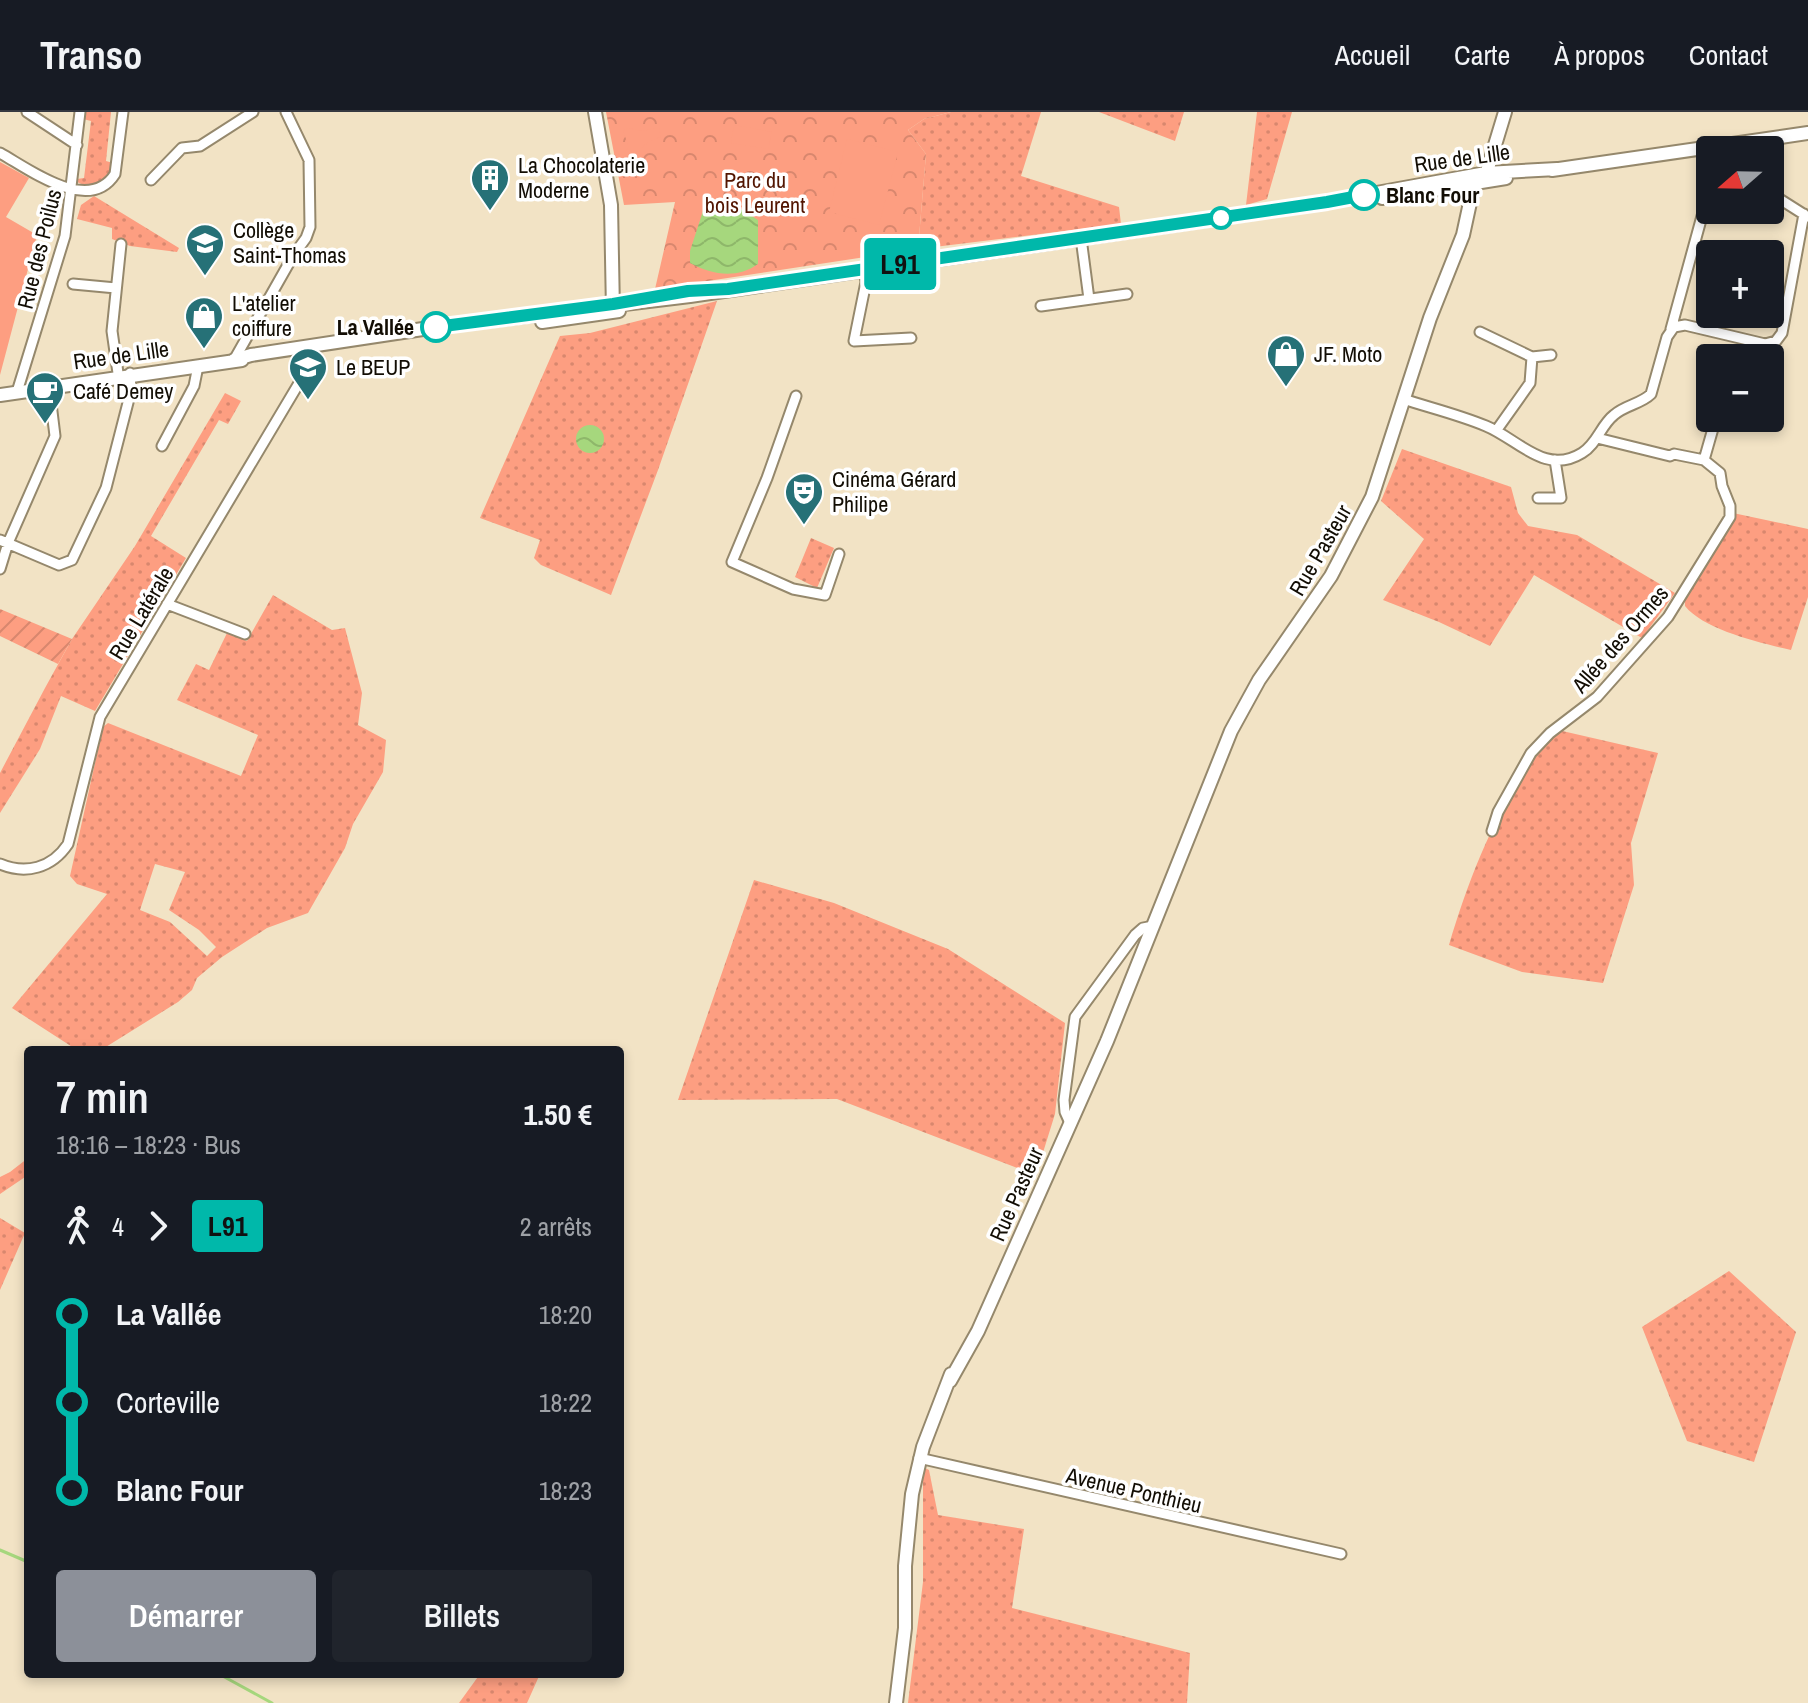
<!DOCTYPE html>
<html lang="fr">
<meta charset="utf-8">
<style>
body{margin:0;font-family:"Archivo Narrow",sans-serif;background:#20242c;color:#f1f3f6;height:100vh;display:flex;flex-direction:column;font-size:30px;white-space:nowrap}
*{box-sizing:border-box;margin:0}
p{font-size:26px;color:#9ea1a6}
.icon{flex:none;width:44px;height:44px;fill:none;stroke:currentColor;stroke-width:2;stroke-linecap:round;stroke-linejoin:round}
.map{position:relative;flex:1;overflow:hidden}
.side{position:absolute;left:24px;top:934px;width:600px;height:632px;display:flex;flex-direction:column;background:#171b24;border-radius:8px;box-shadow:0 4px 12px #0003}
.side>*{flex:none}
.badge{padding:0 16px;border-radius:6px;font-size:28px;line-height:52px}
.needle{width:52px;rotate:250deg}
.tools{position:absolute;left:1696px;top:24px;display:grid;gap:16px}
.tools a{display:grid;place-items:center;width:88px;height:88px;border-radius:8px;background:#171b24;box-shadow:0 4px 12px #0003;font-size:40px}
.map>.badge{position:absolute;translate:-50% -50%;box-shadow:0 0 0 4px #fff}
.legs{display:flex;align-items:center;gap:12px;height:88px;padding:0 32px;font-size:26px}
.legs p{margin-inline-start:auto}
.summary{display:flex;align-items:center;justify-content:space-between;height:136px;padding:0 32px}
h1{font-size:44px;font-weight:600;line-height:60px}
.action{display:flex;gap:16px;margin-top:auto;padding:16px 32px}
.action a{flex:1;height:92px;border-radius:8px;background:#8c9099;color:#fff;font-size:32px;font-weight:600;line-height:92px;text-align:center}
.action a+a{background:#20242c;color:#f1f3f6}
ul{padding:0 32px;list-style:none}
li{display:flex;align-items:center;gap:28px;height:88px;font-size:30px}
li i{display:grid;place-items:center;width:12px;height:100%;margin:0 10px;background:currentColor}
li i::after{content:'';width:20px;height:20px;margin:-10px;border:6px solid;border-radius:50%;background:#171b24}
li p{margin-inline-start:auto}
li:first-child i{background:linear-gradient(#0000 50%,currentColor 0)}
li:last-child i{background:linear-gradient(currentColor 50%,#0000 0)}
header{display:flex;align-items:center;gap:48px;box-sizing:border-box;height:112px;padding:0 40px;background:#171b24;border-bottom:2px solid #363941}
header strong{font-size:38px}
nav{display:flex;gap:44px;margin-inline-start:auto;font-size:28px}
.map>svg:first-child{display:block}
.grass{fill:url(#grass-dots);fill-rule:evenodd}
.park{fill:url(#park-crowns)}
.garden{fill:url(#garden-furrows)}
.pitch{fill:#fd9e81}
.water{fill:url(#water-waves)}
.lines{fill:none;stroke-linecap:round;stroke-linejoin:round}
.stream{stroke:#a6d77d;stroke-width:3}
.minor-casing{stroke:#95886c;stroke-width:13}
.major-casing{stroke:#95886c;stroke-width:16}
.minor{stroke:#fff;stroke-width:9}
.major{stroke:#fff;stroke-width:12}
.line-1-casing{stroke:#fff;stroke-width:18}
.line-1{stroke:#00b8aa;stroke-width:12}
.stop-1-dot{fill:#fff;stroke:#00b8aa;stroke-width:4}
.labels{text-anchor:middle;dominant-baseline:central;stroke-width:7;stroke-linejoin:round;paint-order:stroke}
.street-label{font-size:22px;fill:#120d04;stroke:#fff}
.poi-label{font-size:22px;fill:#120d04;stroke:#fff;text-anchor:start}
.park-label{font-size:22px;fill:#521501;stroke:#fff}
.stop-label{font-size:22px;font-weight:bold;fill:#120d04;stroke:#fff;text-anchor:start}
</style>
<header>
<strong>Transo</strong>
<nav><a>Accueil</a><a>Carte</a><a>À propos</a><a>Contact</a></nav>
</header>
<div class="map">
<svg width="1808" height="1591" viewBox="0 0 1808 1591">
<defs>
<pattern id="grass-dots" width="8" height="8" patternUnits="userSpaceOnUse" patternTransform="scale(2)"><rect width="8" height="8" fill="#fd9e81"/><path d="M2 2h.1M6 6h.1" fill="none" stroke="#d8876e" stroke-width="1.8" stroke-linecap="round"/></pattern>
<pattern id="park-crowns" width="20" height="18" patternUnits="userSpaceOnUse" patternTransform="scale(2)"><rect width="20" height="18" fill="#fd9e81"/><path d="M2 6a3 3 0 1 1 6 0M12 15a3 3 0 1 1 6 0" fill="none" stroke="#d8876e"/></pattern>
<pattern id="garden-furrows" width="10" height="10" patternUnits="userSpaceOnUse" patternTransform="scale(2)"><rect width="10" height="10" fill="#fd9e81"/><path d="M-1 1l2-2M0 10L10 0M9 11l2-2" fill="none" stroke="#d8876e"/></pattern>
<pattern id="water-waves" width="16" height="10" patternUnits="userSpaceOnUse" patternTransform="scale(2)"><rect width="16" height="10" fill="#a6d77d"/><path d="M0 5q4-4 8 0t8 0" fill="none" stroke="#8eb76a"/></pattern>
</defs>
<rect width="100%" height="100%" fill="#f2e3c5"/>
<path class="grass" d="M84,0H111L106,49L113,51L112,62C101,72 91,77 77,70V67L84,66L91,9L83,7Z
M951,0H1041L1021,64L1119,95L1121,112L918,137L926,42L908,18L924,7Z
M1099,0H1184L1175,29Z
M1257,0H1292L1267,87L1246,93Z
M94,84L179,136L177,140L130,134L112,127V116L77,107L81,93Z
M717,189L658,358L611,483L541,453L534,446L540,428L480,406L560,224L590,221Z
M225,281L241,289L228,312L219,308L151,424L186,446L95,599L61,584L40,637L0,701V661L45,576L72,527L135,434Z
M1402,337L1511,375L1518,401L1528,414L1577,423L1675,481L1642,526L1534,463L1490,534L1439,510L1383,488L1424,427L1381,389Z
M1733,401L1808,417V485L1791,538C1761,531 1704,518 1685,494V487L1728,415Z
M811,426L834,436L817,476L795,465Z
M273,483L332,518L345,516L362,581L358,613L386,628L383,660L353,712L345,736L308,801L267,816L222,845L197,866L192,878L178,890L101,938H77L12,896L107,782L77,772L70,764L103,615L108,611L241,664L258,623L177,588L196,552L209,558L227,521L247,529ZM155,752L185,760L169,798L199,818L216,835L207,844L170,810L140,798Z
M1558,618L1658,641L1631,731L1634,773L1603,871L1522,860L1449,833C1472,756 1503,678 1558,618Z
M754,768L834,791L948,837L1065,911L1055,1002L1036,1063L837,987L678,988Z
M28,1046V1063L0,1082V1065L10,1060Z
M0,1106L25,1121L0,1178Z
M1729,1159L1796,1220L1754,1350L1687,1329L1642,1215Z
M923,1355L929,1358L938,1403L1024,1417L1012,1496L1190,1541L1187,1591H908L923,1470Z
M480,1562H540L527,1591H459Z"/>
<path class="park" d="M606,0H951L924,7L908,18L926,42L918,137L655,177L675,90L624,93Z"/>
<path class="garden" d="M0,497L72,527L58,552L0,524Z"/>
<path class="pitch" d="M734,13L772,20L768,37L731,31Z
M628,16L641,19L659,16L661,25C647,29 641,35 634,47L624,41L629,35L623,19Z
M847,27L898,40L879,113L829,100Z
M0,50L29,66L6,105L37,123L0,263Z"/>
<path class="water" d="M715,91L736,94L758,108V152C737,167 712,163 690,151V139L703,99Z
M576 327a14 14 0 1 1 28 0a14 14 0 1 1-28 0Z"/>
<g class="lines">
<path class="stream" d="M0,1438L28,1450
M219,1562L272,1591"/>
<defs>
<path id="minor" d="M27,0L77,33
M0,41C29,57 89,103 115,62L123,0
M151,68L182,36L200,34L253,0
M1770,81L1808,105
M1081,126L1089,187
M864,158L866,170L854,229L911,226
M73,172L116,176
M1041,194L1127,182
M1671,217L1710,75
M1480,220L1532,245L1551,243
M234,248L293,144L306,126L310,115L309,48L286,0
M119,268L112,219L121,132
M17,280L65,124L80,0
M796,284L767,366L732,450L793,477L825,483L839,442
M1403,287C1431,296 1460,303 1486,314C1518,327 1545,364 1582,341C1597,332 1601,313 1614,303C1625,293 1641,292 1651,282L1667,225L1674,215L1685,213L1765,232L1776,229L1782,221L1804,102
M1740,306L1747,307
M1496,319L1530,271L1532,245
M162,334L194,274L198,254
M1704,348L1716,306
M1538,386H1561L1555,348
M0,428L59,453L72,448L106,376L131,279L130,261
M0,457L8,431L55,324L49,275
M167,492L245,522
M1492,719L1498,700L1531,641L1550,621L1597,585L1668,505L1730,405V394L1722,374L1720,361L1704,348L1674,342L1670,344L1597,326
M0,752C26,763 52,756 68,732L100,605L308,256L311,248L310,234
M1070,1011L1065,1000L1064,988L1075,905L1135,823L1143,816L1153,814
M919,1346L1341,1442"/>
<path id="major" d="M595,0L611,93L613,199
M1552,58L1808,21
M1485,66L1505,0
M1382,86L1506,66
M542,210L619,199
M234,248L251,243L436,215L690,184L1327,90L1486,61L1557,57
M0,283L242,248
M950,1269L978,1219L1107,929L1231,619L1259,568L1331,464L1372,385L1430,206L1463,123L1476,63
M896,1591L905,1516V1454L912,1382L923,1335L951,1262"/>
</defs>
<use href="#minor" class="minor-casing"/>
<use href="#major" class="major-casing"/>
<use href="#minor" class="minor"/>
<use href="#major" class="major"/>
</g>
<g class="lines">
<defs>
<path id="line-1" d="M436,215L613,192L688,179L728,177L1327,90L1364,83"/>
</defs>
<use href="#line-1" class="line-1-casing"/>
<use href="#line-1" class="line-1"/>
</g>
<defs>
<symbol id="building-pin" viewBox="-11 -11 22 30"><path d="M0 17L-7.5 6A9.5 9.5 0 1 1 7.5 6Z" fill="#267177" stroke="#fff"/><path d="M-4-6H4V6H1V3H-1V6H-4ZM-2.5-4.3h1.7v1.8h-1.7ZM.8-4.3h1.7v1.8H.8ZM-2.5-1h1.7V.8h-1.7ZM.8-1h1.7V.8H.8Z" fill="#fff"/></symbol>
<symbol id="school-pin" viewBox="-11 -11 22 30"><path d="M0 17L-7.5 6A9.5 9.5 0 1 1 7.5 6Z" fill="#267177" stroke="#fff"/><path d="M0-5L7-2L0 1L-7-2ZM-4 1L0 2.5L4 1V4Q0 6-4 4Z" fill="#fff"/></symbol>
<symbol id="shop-pin" viewBox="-11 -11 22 30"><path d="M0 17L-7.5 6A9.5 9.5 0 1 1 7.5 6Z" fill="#267177" stroke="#fff"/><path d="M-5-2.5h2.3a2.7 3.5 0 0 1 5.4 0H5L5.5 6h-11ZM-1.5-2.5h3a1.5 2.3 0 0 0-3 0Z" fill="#fff"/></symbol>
<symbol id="cafe-pin" viewBox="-11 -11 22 30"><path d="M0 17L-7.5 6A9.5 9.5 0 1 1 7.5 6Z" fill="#267177" stroke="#fff"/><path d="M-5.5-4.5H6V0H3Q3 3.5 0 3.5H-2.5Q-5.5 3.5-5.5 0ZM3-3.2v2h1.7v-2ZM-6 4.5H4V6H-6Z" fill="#fff"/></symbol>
<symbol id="theatre-pin" viewBox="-11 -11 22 30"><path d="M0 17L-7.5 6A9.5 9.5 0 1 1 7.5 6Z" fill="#267177" stroke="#fff"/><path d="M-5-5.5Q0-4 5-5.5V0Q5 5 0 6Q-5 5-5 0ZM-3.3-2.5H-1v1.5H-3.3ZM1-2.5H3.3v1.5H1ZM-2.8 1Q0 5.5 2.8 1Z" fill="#fff"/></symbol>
</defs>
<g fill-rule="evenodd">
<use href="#building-pin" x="468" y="44" width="44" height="60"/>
<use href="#school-pin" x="183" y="109" width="44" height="60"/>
<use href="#shop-pin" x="182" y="182" width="44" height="60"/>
<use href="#shop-pin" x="1264" y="220" width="44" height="60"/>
<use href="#school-pin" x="286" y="233" width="44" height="60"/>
<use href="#cafe-pin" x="23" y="257" width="44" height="60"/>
<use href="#theatre-pin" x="782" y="358" width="44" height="60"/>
</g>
<g class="stop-1-dot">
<circle cx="1364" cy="83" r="14"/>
<circle cx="1221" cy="106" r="10"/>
<circle cx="436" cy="215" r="14"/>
</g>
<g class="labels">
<g class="street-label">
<text transform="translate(1462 46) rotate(-8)">Rue de Lille</text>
<text transform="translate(39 137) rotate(-76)">Rue des Poilus</text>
<text transform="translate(121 243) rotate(-8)">Rue de Lille</text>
<text transform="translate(1320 438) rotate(-60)">Rue Pasteur</text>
<text transform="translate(141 501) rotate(-59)">Rue Latérale</text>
<text transform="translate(1620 527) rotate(-49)">Allée des Ormes</text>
<text transform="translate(1016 1082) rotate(-66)">Rue Pasteur</text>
<text transform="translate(1134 1378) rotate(13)">Avenue Ponthieu</text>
</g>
<g class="poi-label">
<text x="518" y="53">La Chocolaterie<tspan x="518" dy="25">Moderne</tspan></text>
<text x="233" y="118">Collège<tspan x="233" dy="25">Saint-Thomas</tspan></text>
<text x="232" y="191">L'atelier<tspan x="232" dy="25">coiffure</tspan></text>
<text x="1314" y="242">JF. Moto</text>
<text x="336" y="255">Le BEUP</text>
<text x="73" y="279">Café Demey</text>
<text x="832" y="367">Cinéma Gérard<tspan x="832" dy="25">Philipe</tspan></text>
</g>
<g class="park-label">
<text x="755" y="68">Parc du<tspan x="755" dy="25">bois Leurent</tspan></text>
</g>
<g class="stop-label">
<text x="1386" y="83">Blanc Four</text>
<text x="414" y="215" text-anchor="end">La Vallée</text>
</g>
</g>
</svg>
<div class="tools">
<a><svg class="needle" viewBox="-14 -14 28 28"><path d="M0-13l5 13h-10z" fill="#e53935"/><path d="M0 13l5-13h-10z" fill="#9ea1a6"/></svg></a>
<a>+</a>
<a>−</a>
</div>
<b class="badge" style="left:900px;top:152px;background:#00b8aa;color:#111">L91</b>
<section class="side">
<div class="summary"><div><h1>7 min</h1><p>18:16 – 18:23 · Bus</p></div><b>1.50 €</b></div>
<div class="legs"><svg class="icon" aria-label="walk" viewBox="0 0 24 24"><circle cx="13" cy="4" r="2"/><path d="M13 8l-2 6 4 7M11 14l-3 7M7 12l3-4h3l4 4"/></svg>4<svg class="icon" aria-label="forward" viewBox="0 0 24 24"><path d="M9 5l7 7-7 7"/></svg><b class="badge" style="background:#00b8aa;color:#111">L91</b><p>2 arrêts</p></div>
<ul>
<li><i style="color:#00b8aa"></i><b>La Vallée</b><p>18:20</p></li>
<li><i style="color:#00b8aa"></i><span>Corteville</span><p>18:22</p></li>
<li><i style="color:#00b8aa"></i><b>Blanc Four</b><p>18:23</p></li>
</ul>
<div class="action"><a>Démarrer</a><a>Billets</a></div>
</section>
</div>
